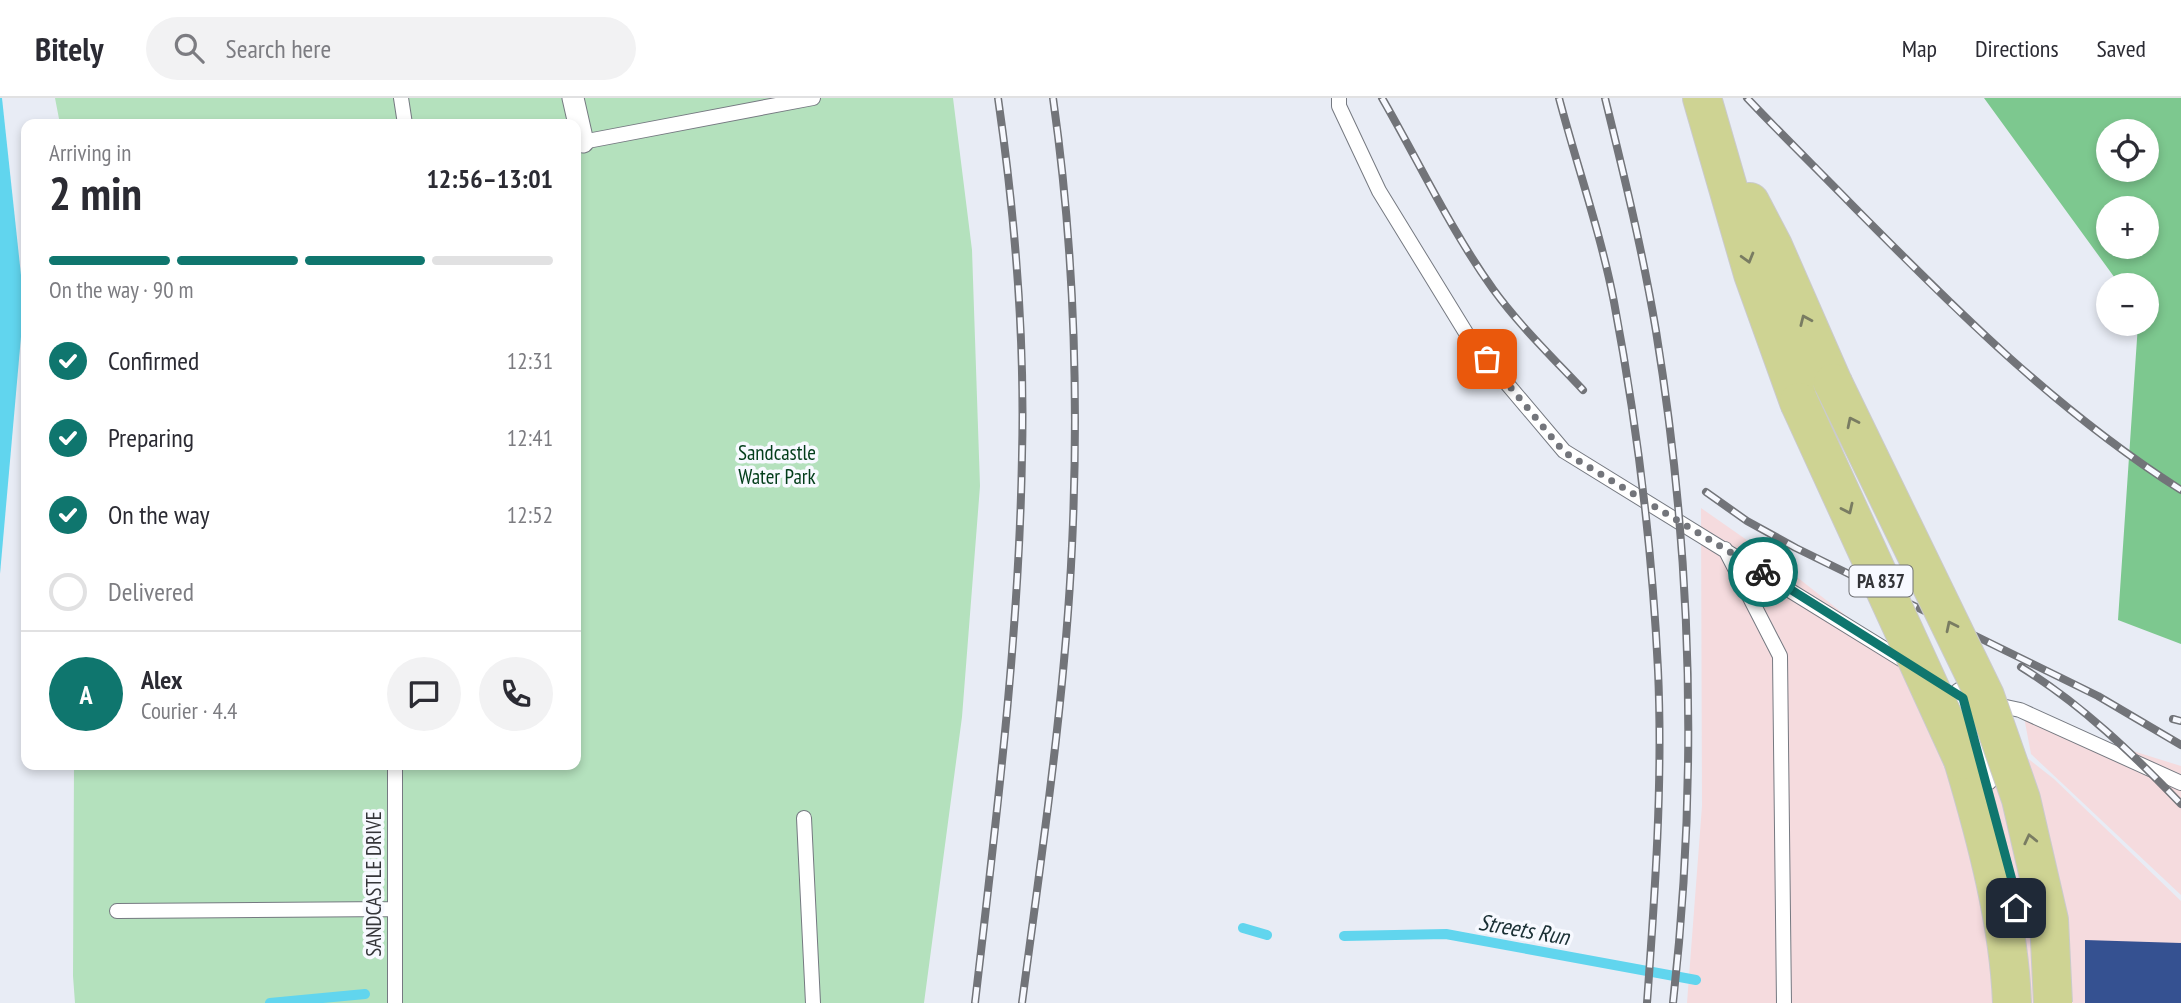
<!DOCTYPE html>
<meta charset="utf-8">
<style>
:root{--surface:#fff;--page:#f2f2f3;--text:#2b2b33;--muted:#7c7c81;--line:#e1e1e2;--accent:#0f766e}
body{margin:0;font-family:"PT Sans Narrow",sans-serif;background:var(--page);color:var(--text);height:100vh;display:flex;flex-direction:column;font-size:26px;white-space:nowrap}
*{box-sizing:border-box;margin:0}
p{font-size:23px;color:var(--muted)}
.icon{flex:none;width:38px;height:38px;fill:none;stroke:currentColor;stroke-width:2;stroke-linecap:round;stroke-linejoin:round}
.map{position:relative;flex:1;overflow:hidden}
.panel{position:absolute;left:21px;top:21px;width:560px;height:651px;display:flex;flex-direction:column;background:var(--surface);border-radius:14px;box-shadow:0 4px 10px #0003}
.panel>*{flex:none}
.fabs{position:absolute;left:2096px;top:21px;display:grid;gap:14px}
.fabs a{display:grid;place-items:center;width:63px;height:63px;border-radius:50%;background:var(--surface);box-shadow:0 4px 10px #0003;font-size:35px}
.pin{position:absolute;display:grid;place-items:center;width:60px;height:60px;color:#fff;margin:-30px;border-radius:14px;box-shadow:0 4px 10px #0006}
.courier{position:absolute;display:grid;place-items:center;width:70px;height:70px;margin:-35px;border:5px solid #0f766e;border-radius:50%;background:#fff;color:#222;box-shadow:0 2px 9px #0007}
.overview em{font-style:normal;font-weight:600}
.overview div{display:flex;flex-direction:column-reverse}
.overview{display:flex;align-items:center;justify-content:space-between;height:119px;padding:0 28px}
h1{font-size:46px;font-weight:600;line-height:52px}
.bar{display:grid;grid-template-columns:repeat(4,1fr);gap:10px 7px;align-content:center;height:84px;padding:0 28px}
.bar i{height:9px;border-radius:5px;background:var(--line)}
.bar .on{background:var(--accent)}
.bar p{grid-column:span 4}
.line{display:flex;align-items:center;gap:18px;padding:0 28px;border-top:2px solid var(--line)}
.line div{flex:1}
.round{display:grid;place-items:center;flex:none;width:74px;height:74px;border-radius:37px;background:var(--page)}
ol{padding:0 28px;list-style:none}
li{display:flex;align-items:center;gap:21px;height:77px}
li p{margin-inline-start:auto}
li .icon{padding:7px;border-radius:50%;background:var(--accent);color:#fff;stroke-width:4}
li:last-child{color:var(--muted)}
li i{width:38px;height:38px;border:4px solid var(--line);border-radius:50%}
header{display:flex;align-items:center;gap:42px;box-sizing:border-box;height:98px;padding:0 35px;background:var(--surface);border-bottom:2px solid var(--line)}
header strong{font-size:33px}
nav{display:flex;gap:38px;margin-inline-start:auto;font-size:24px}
.search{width:490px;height:63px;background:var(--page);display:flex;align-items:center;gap:18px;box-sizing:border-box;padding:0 24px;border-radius:38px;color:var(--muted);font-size:26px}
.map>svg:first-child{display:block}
</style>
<header>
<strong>Bitely</strong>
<div class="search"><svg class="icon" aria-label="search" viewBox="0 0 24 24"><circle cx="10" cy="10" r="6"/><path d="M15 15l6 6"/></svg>Search here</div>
<nav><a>Map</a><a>Directions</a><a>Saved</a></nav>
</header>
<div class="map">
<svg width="2181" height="905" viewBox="0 0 2181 905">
<defs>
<filter id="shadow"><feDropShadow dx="6" dy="6" stdDeviation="0" flood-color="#0004"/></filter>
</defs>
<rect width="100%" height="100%" fill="#e8ecf5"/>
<path fill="#f5dbde" d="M1701,410l73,51 280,220 127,122v102h-494l15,-197z
M2024,619l157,49v129l-150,-141z"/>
<path fill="#b4e1bd" d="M55,0h898l19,152 8,236 -18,231 -38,286h-849l-2,-27 1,-211h502v-641h-516z"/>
<path fill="#7dc88f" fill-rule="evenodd" d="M1984,0h197v546l-63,-24 20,-296h9v-39h-27zM2109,33h38v39h-38zM2109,110h38v39h-38z"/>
<path fill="#61d5ee" d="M0,0h2l22,205 -24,271z"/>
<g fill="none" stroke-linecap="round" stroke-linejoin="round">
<path stroke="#61d5ee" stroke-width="10" d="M1243,830l24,7
M1344,838l102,-2 250,46
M270,905l95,-9"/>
</g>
<path fill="#365191" filter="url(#shadow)" d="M2085,842l96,3v60h-96z"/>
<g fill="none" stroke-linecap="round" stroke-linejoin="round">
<defs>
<path id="service" d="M401,0l4,26
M1339,0v8l40,85 92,150 93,110 345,213
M577,45l236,-45
M1725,451l55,107 4,347
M1992,606l28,6 161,73
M804,720l9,185
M117,813l276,-2
M395,905v-238"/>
<path id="pedestrian" d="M573,0l10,44"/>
<path id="minor" d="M1963,599l21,79"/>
<path id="primary" d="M1702,0l51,176 46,128
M1750,104l23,44 60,137
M1963,662c23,77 46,163 49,243"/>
</defs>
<use href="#service" stroke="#757981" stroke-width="16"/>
<use href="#pedestrian" stroke="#757981" stroke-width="23"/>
<use href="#minor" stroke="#757981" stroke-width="32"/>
<use href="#primary" stroke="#cacacc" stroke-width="40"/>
<use href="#service" stroke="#fff" stroke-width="14"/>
<use href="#pedestrian" stroke="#fff" stroke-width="21"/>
<use href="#minor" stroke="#fff" stroke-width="30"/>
<use href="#primary" stroke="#ced393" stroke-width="38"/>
<defs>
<path id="rail" d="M1382,0c37,64 68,131 111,191 26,36 59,68 90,101
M1559,0c18,68 42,136 55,204 23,122 38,244 44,368 5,111 -3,223 -11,333
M1605,0c19,77 38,155 51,233 36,222 42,448 17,672
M1747,0c35,37 72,73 108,110 103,104 202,203 326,282
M1706,394l41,29 49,27 302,148 83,49
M2021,569c61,38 111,86 160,137
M2173,621l8,2
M975,905c21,-182 44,-364 47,-547 3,-120 -7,-240 -24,-358
M1022,905c20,-152 43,-304 50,-457 7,-150 2,-300 -19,-448"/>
</defs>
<use href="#rail" stroke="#727479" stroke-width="8"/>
<use href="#rail" stroke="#f7f9ff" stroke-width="5" stroke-dasharray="16" stroke-linecap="butt"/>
<defs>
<path id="primary-bridge" d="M1833,285l152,313 36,103 28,121 4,83
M1799,304l164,358"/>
</defs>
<use href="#primary-bridge" stroke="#cacacc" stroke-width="40" stroke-linecap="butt"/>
<use href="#primary-bridge" stroke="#ced393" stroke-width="38"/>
</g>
<defs><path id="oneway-chevron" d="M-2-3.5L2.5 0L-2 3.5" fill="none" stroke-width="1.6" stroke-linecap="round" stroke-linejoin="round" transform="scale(1.75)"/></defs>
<g stroke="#797c62">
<use href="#oneway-chevron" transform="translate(1748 160) rotate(74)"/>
<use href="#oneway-chevron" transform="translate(1805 222) rotate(-114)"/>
<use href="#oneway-chevron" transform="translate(1852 324) rotate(-116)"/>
<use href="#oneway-chevron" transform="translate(1848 411) rotate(65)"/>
<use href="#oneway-chevron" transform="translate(1951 528) rotate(-116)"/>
<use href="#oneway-chevron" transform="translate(2030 741) rotate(-103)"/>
</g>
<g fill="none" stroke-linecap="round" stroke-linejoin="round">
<path stroke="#73757b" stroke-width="7" stroke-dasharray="0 12.6" d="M1487,261l77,93 199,120"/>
<path stroke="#0f766e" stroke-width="9" d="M1763,474l200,126 50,186 3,24"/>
</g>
<g text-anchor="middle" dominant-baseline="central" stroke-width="7" stroke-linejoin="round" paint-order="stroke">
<rect fill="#f7f9ff" stroke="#6e7074" stroke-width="2" x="1849.5" y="467.5" width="63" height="31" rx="5"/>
<g font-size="19" font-weight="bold" fill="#343539">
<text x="1881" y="483">PA 837</text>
</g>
<g font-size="21" fill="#023d1a" stroke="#f7f9ff">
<text x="777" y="354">Sandcastle<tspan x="777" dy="24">Water Park</tspan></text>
</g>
<g font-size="21" fill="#343539" stroke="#f7f9ff">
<text transform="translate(373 786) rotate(-90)">SANDCASTLE DRIVE</text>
</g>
<g font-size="23" font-style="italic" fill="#1a2f34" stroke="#f7f9ff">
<text transform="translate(1524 831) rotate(10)">Streets Run</text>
</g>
</g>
</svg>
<div class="fabs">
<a><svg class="icon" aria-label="locate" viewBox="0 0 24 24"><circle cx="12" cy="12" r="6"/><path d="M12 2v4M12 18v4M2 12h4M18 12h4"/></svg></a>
<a>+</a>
<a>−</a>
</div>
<div class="pin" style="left:1487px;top:261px;background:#ea580c"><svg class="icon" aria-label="bag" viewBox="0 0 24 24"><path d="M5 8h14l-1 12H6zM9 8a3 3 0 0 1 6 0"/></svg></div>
<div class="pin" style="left:2016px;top:810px;background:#1f2937"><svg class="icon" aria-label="home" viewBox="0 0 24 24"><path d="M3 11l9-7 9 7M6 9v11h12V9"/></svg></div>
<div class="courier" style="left:1763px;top:474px"><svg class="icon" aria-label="bike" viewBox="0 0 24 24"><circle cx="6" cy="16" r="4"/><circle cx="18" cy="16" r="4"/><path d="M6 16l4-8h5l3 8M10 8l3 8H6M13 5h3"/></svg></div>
<section class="panel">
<div class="overview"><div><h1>2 min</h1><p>Arriving in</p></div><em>12:56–13:01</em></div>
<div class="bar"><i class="on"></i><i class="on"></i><i class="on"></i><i></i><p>On the way · 90 m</p></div>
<ol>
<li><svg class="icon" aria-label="check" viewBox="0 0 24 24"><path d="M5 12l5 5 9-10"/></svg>Confirmed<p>12:31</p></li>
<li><svg class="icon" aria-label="check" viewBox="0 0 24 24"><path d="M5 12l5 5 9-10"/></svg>Preparing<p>12:41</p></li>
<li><svg class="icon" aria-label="check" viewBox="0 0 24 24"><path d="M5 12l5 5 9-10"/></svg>On the way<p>12:52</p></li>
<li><i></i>Delivered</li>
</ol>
<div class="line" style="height:126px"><b class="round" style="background:var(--accent);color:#fff">A</b><div><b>Alex</b><p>Courier · 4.4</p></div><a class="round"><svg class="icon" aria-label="chat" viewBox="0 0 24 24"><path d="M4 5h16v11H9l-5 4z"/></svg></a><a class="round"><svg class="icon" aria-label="phone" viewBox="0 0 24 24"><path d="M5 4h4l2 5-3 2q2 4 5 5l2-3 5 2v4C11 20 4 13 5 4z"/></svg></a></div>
</section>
</div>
